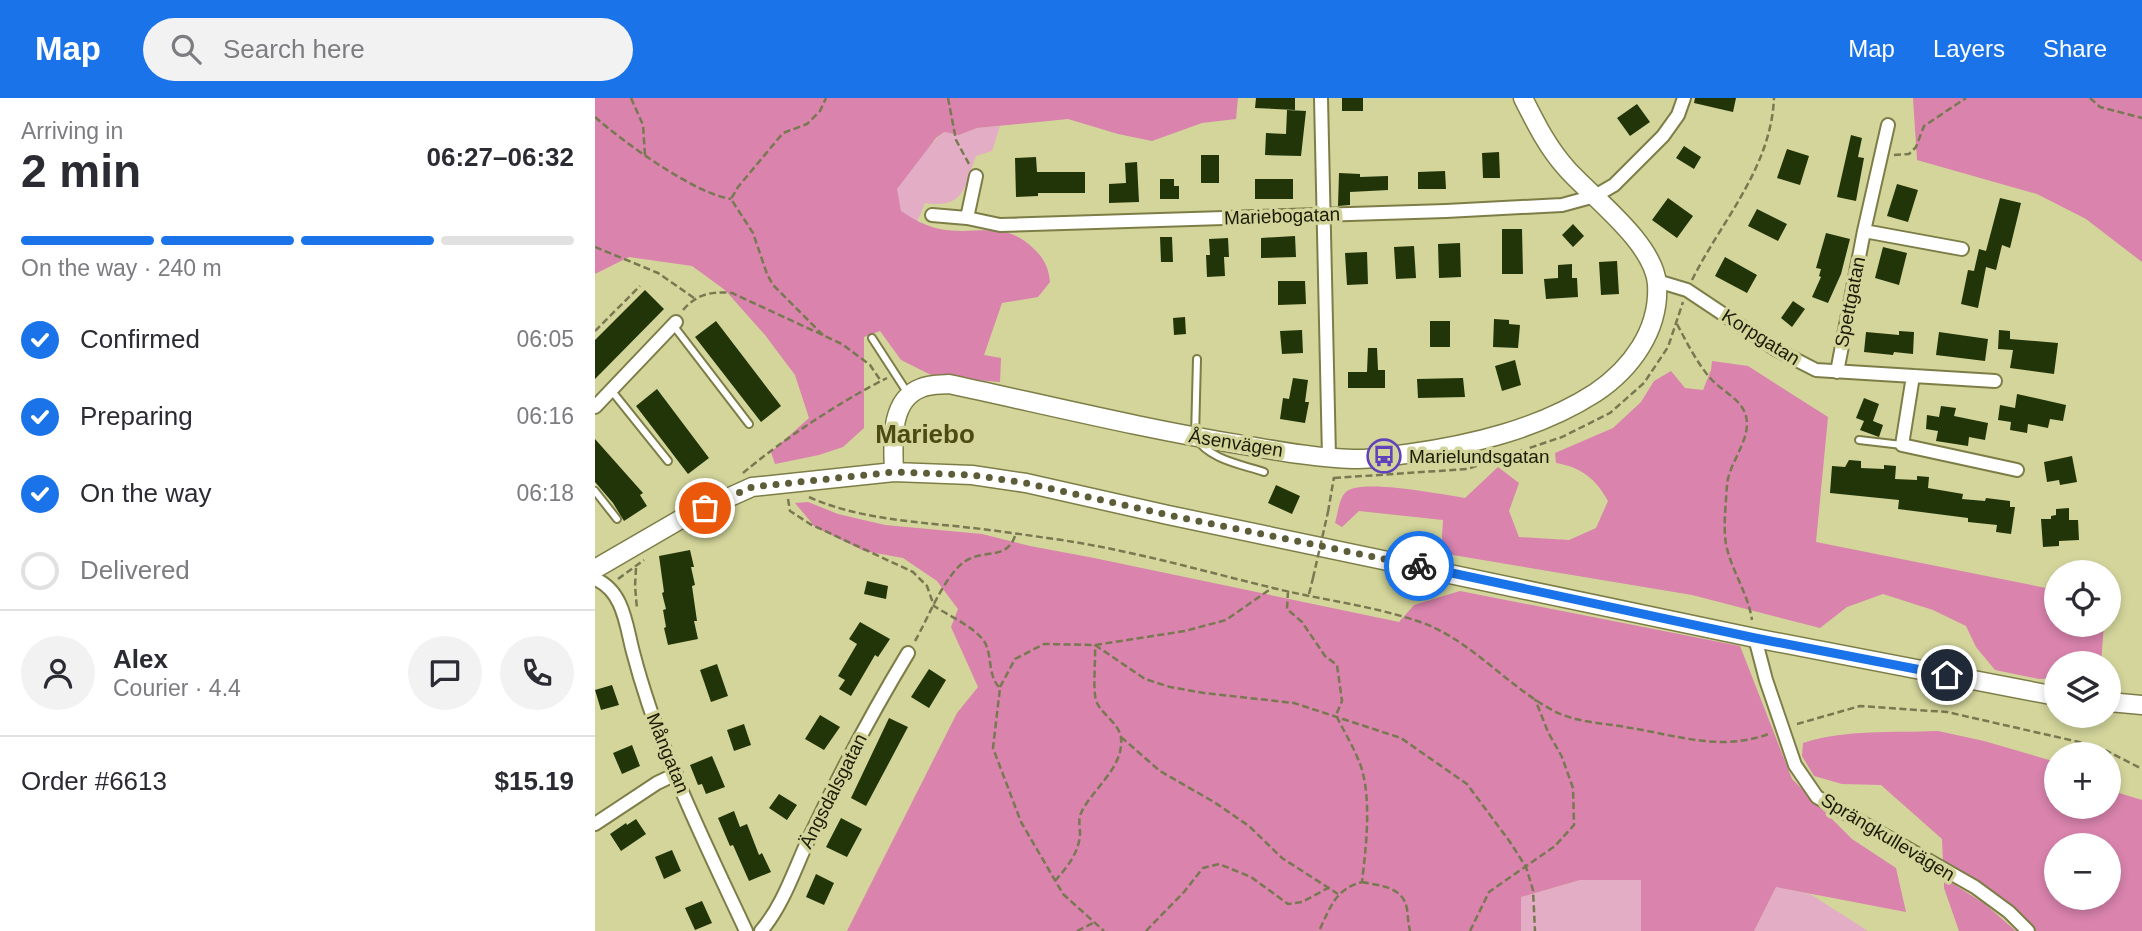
<!DOCTYPE html>
<meta charset="utf-8">
<style>
:root{--surface:#fff;--page:#f2f2f3;--text:#2b2b33;--muted:#7c7c81;--line:#e1e1e2;--accent:#1a73e8}
body{margin:0;font-family:Helvetica,sans-serif;background:var(--page);color:var(--text);height:100vh;display:flex;flex-direction:column;font-size:26px;white-space:nowrap}
*{box-sizing:border-box;margin:0}
p{font-size:23px;color:var(--muted)}
.icon{flex:none;width:38px;height:38px;fill:none;stroke:currentColor;stroke-width:2;stroke-linecap:round;stroke-linejoin:round}
.map{position:relative;flex:1;overflow:hidden}
.details{display:flex;flex-direction:column;background:var(--surface);width:595px}
.details>*{flex:none}
.tools{position:absolute;left:1449px;top:462px;display:grid;gap:14px}
.tools a{display:grid;place-items:center;width:77px;height:77px;border-radius:50%;background:var(--surface);box-shadow:0 4px 10px #0003;font-size:35px}
.pin{position:absolute;display:grid;place-items:center;width:60px;height:60px;color:#fff;margin:-30px;border:4px solid #fff;border-radius:50%;box-shadow:0 2px 7px #0007}
.courier{position:absolute;display:grid;place-items:center;width:70px;height:70px;margin:-35px;border:5px solid #1a73e8;border-radius:50%;background:#fff;color:#222;box-shadow:0 2px 9px #0007}
.head em{font-style:normal;font-weight:600}
.head div{display:flex;flex-direction:column-reverse}
.head{display:flex;align-items:center;justify-content:space-between;height:119px;padding:0 21px}
h1{font-size:46px;font-weight:600;line-height:52px}
.bar{display:grid;grid-template-columns:repeat(4,1fr);gap:10px 7px;align-content:center;height:84px;padding:0 21px}
.bar i{height:9px;border-radius:5px;background:var(--line)}
.bar .current{background:var(--accent)}
.bar p{grid-column:span 4}
.line{display:flex;align-items:center;gap:18px;padding:0 21px;border-top:2px solid var(--line)}
.line div{flex:1}
.round{display:grid;place-items:center;flex:none;width:74px;height:74px;border-radius:37px;background:var(--page)}
ol{padding:0 21px;list-style:none}
li{display:flex;align-items:center;gap:21px;height:77px}
li p{margin-inline-start:auto}
li .icon{padding:7px;border-radius:50%;background:var(--accent);color:#fff;stroke-width:4}
li:last-child{color:var(--muted)}
li i{width:38px;height:38px;border:4px solid var(--line);border-radius:50%}
header{display:flex;align-items:center;gap:42px;box-sizing:border-box;height:98px;padding:0 35px;background:var(--accent);color:#fff}
header strong{font-size:33px}
nav{display:flex;gap:38px;margin-inline-start:auto;font-size:24px}
.search{width:490px;height:63px;background:var(--page);display:flex;align-items:center;gap:18px;box-sizing:border-box;padding:0 24px;border-radius:38px;color:var(--muted);font-size:26px}
main{display:flex;flex:1;min-height:0}
.map>svg:first-child{display:block}
</style>
<header>
<strong>Map</strong>
<div class="search"><svg class="icon" aria-label="search" viewBox="0 0 24 24"><circle cx="10" cy="10" r="6"/><path d="M15 15l6 6"/></svg>Search here</div>
<nav><a>Map</a><a>Layers</a><a>Share</a></nav>
</header>
<main>
<section class="details">
<div class="head"><div><h1>2 min</h1><p>Arriving in</p></div><em>06:27–06:32</em></div>
<div class="bar"><i class="current"></i><i class="current"></i><i class="current"></i><i></i><p>On the way · 240 m</p></div>
<ol>
<li><svg class="icon" aria-label="check" viewBox="0 0 24 24"><path d="M5 12l5 5 9-10"/></svg>Confirmed<p>06:05</p></li>
<li><svg class="icon" aria-label="check" viewBox="0 0 24 24"><path d="M5 12l5 5 9-10"/></svg>Preparing<p>06:16</p></li>
<li><svg class="icon" aria-label="check" viewBox="0 0 24 24"><path d="M5 12l5 5 9-10"/></svg>On the way<p>06:18</p></li>
<li><i></i>Delivered</li>
</ol>
<div class="line" style="height:126px"><a class="round"><svg class="icon" aria-label="person" viewBox="0 0 24 24"><circle cx="12" cy="8" r="4"/><path d="M4 21q1-7 8-7t8 7"/></svg></a><div><b>Alex</b><p>Courier · 4.4</p></div><a class="round"><svg class="icon" aria-label="chat" viewBox="0 0 24 24"><path d="M4 5h16v11H9l-5 4z"/></svg></a><a class="round"><svg class="icon" aria-label="phone" viewBox="0 0 24 24"><path d="M5 4h4l2 5-3 2q2 4 5 5l2-3 5 2v4C11 20 4 13 5 4z"/></svg></a></div>
<div class="line" style="height:91px"><div>Order #6613</div><b>$15.19</b></div>
</section>
<div class="map">
<svg width="1547" height="833" viewBox="0 0 1547 833">
<rect width="100%" height="100%" fill="#d3d59b"/>
<path fill="#e3adc5" d="M405,28l-8,25 -16,5c-12,30 -10,53 -51,47l-8,19 -17,-11c-1,-6 -4,-16 -3,-22 2,-11 38,-50 47,-57l15,3 18,-7z
M985,782h61v51h-120v-34z
M1181,789l34,7 58,37h-114z"/>
<path fill="#d983ad" fill-rule="evenodd" d="M0,0h643l-2,21 -34,4 -50,18 -34,-7 -50,-15 -91,9 -18,7 -15,-3 -8,6 -39,51 4,22c12,8 24,15 39,18 36,7 64,-10 94,20 10,9 15,20 16,33l-12,15 -36,6 -18,52 17,3 -1,24 -65,-5 -34,-17 -21,-29 -16,6v91l-21,19 -24,8 -44,9 -4,-12 38,-34 -14,-43 -30,-40 -40,-45 -33,-24 -63,-9 -34,17z
M1318,0h229v164l-56,-43 -49,-25 -120,-34z
M1117,263l36,5 80,51 -12,125 240,48v35h48l-3,38h-45v15l-17,1 -44,-9 -19,-23 -10,-21 -33,-16 -50,-16 -36,13 -27,21 -128,-33 -251,-42 2,-33 -84,-9 -17,16 -7,-4c3,-10 4,-25 11,-31 14,-14 99,3 119,6l33,-31 21,16 -10,28 10,26 50,3 27,-12 12,-27c-12,-22 -27,-34 -52,-38l-1,-10 58,-25 28,-26 13,-21 17,-10 14,17 18,2 8,-20z
M213,404l30,12 47,11 97,9 48,12 64,12 305,64 15,-17 46,-14 280,55 52,133 60,60 44,29 10,44 -130,-25 -22,44h-113v-51h-61l-59,17v34h-674l110,-218 21,-26 -27,-60 7,-18 -21,-28 -34,-23 -39,-7 -49,-24 -20,-24z
M1343,633l46,10 72,21v45h53v-17l33,10v131h-106l-12,-15 -81,-55 -1,-22 -61,-54 -39,-1 -28,-8 -12,-20 1,-13c43,-14 90,-10 135,-12zM1461,747h53v53h-53z
M1349,780l41,26 31,27h-57l-15,-43z"/>
<path fill="#223509" d="M661,0h39v12l-40,-2z
M747,0h21v13h-21z
M1100,0h41l-3,14 -39,-9z
M1042,6l13,18 -20,14 -13,-18z
M692,12l19,1 -5,45 -36,-1 1,-22 20,1z
M1256,37l11,3 -4,19 6,1 -8,43 -19,-4z
M1089,48l17,11 -7,12 -18,-11z
M1192,51l22,7 -9,29 -23,-7z
M904,54l1,26h-17l-1,-25z
M606,57h18v28h-18z
M441,59l1,15h48v21h-47v3l-22,1 -1,-39z
M542,64l2,40 -30,1v-19l17,-1 -1,-20z
M850,73l1,18h-28v-17z
M744,75l21,1v3l28,-1v14l-38,2v13l-12,1z
M565,81h14v7h5v13h-19z
M660,81h38v20h-38z
M1302,86l21,6 -10,32 -21,-6z
M1073,100l25,18 -16,22 -25,-18z
M1405,100l21,5 -11,45 -8,-3 -6,25 -10,-3 -8,41 -17,-4 7,-34 6,1 5,-22 7,2z
M1162,111l30,15 -9,17 -30,-15z
M978,126l11,12 -11,11 -11,-12z
M907,131h20l1,45h-21z
M1231,135l24,6 -9,35 -13,29 -16,-6 9,-20 -2,-1 2,-7 -5,-1z
M700,138l1,21 -35,1v-20z
M565,139h12l1,25h-12z
M633,140l1,19h-5l1,19 -18,1 -1,-22h4l-1,-16z
M865,145l1,34 -22,1 -1,-34z
M819,148l2,32 -20,1 -2,-32z
M1288,149l24,6 -8,32 -24,-7z
M772,154l1,32 -21,1 -2,-32z
M1130,159l32,18 -10,18 -32,-17z
M1022,163l2,33 -18,1 -2,-33z
M977,166v14h5l1,19 -32,2 -2,-20 14,-1v-13z
M683,183h27l1,23 -28,1z
M50,192l19,19 -69,70v-39z
M1198,203l12,8 -13,18 -11,-9z
M590,219l1,17 -12,1 -1,-17z
M899,221l15,1v4l11,1 -2,23 -25,-1z
M121,223l65,85 -20,16 -66,-85z
M835,223h20v26h-20z
M707,232l1,23 -21,1 -2,-23z
M1404,232l11,1v8l48,4 -4,31 -44,-6 3,-18 -15,-1z
M1304,233l15,1 -1,22 -19,-2 -1,3 -29,-3 2,-20 33,3z
M1344,234l49,7 -3,22 -49,-6z
M773,250h9l1,22h7v18h-37v-16h19z
M920,262l6,25 -19,6 -7,-25z
M698,280l15,2 -3,22h4l-4,21 -25,-4 3,-21 6,1z
M868,280l2,19 -47,1 -1,-19z
M62,291l52,69 -21,16 -52,-68z
M1422,296l49,11 -3,16 -13,-2 -2,9 -20,-4 -1,9 -17,-3 1,-8 -13,-2 2,-15 15,3z
M1269,300l15,6 -6,17 10,4 -4,12 -19,-7 4,-9 -8,-3z
M1346,308l15,2 -2,8 34,7 -3,17 -16,-3 -1,9 -32,-5 2,-10 -12,-2 1,-14 12,2z
M0,341l48,54 -3,2 7,11 -23,15 -11,-18 -18,-21z
M1477,358l5,26 -17,3 -1,-5 -12,2 -3,-20z
M1254,362l12,1v7l23,1v-4l12,1 -1,13 22,1v-4l12,1 -1,11 35,6 -1,5 23,2 1,-3 24,3v6h5l-4,27 -15,-2 1,-7 -29,-3v-4l-70,-9 1,-9 -69,-7 2,-27 13,1z
M681,387l24,11 -8,18 -24,-11z
M1474,410v12h9l1,20 -20,1v5l-16,1 -2,-28h10v-3l5,-1v-6z
M95,452l4,17h-3l4,18 -3,1 5,35h-3l4,18 -30,6 -4,-17 2,-1 -3,-17 3,-1 -4,-16 2,-1 -5,-36z
M272,483l21,5 -2,13 -22,-5z
M265,524l30,17 -12,18 -3,-2 -24,41 -12,-7 6,-9 -7,-4 19,-32 -8,-5z
M122,566l11,32 -17,6 -11,-32z
M334,571l17,11 -17,28 -18,-11z
M17,587l7,20 -18,5 -6,-20z
M225,617l20,12 -16,23 -19,-11z
M294,620l19,9 -42,79 -15,-8z
M149,626l7,21 -17,6 -7,-21z
M37,647l8,21 -18,8 -9,-21z
M117,658l13,31 -19,7 -4,-10 -4,1 -8,-20z
M184,696l18,11 -10,15 -18,-12z
M139,713l6,16 7,-3 12,31 3,-2 9,19 -22,9 -16,-36 -3,1 -12,-28z
M246,720l21,11 -15,28 -21,-10z
M41,721l10,15 -25,17 -11,-17 16,-11 1,2z
M77,752l9,21 -17,8 -9,-22z
M221,776l18,9 -10,22 -18,-8z
M107,803l10,22 -17,7 -10,-22z"/>
<g fill="none" stroke-linecap="round" stroke-linejoin="round">
<defs>
<path id="lane" d="M78,227l76,99
M277,240l35,54
M602,261l-2,78c15,23 45,27 69,35
M16,292l57,71
M1264,342l43,5
M0,393l22,28"/>
<path id="street" d="M726,0l8,359
M337,117l35,3 33,7 446,-14 116,-6 33,-9 19,-11 49,-49 15,-21 6,-17
M372,120l9,-42
M1269,133l98,18
M1062,183l30,9 90,60 39,20 179,11
M1242,274l27,-141 24,-106
M1318,278l-11,69 115,25
M0,309l81,-85
M0,481c29,12 31,47 38,73 25,97 71,189 113,279
M1160,540l11,42 29,85 22,32 158,90 34,25 19,19
M0,726l62,-41 19,-9
M166,833c24,-28 35,-67 51,-99 29,-61 61,-121 96,-179"/>
<path id="secondary" d="M299,374c-1,-28 -5,-72 27,-84 9,-4 19,-3 28,-4 98,21 195,45 294,61 36,6 74,13 110,14 17,1 36,-3 53,-5 65,-9 133,-25 189,-61 36,-24 65,-63 62,-109 -3,-41 -64,-86 -90,-115 -19,-21 -31,-45 -44,-71
M0,471l86,-50 71,-32 142,-15 78,3 54,8 142,32 587,123 301,58
M1514,604l33,3"/>
</defs>
<use href="#lane" stroke="#7d7e47" stroke-width="10"/>
<use href="#street" stroke="#7d7e47" stroke-width="16"/>
<use href="#secondary" stroke="#7d7e47" stroke-width="21"/>
<path stroke="#787951" stroke-width="2.5" stroke-dasharray="7 3.5" stroke-linecap="butt" d="M36,0l12,27 2,30
M353,0l8,42 13,24
M1495,0l10,9 42,11
M0,19c28,25 100,77 136,82
M1299,57l15,-1 7,-7 8,-21 42,-28
M0,149l63,26 36,25
M1097,182c30,-60 79,-112 82,-182
M88,212c14,-16 28,-19 49,-17l110,51 28,21 11,16
M1082,226c10,19 20,39 34,55 10,11 29,20 34,34 9,24 -16,48 -18,72 -1,18 -4,41 -1,59 5,26 22,49 26,76
M0,233l45,-45
M228,237l-50,-50 -6,-11 -14,-41 -22,-34 7,-12 45,-54 24,-9 13,-13 6,-13
M148,375c39,-33 98,-72 144,-95
M739,380l133,-9 95,-32 48,-24 34,-30 24,-36 15,-45
M214,399c42,19 88,23 134,28 35,3 70,8 104,13 76,10 148,31 222,49 51,13 103,18 154,36 50,19 84,63 131,88 23,12 52,12 77,17 48,8 92,24 140,5
M193,401l2,12 20,13 103,48 14,14 7,20c15,10 39,20 50,35 9,14 3,35 16,47l-7,60 28,74 42,72 41,37
M733,414l6,-35
M41,470l-1,18 2,23
M23,481l26,-19
M693,493l-1,18 15,13 23,34 12,9 5,36 -6,14c7,15 16,29 22,44 15,33 8,88 4,123 -27,7 -32,26 -43,49
M714,496l4,-16
M320,543c13,-22 31,-71 54,-82 18,-9 38,0 46,-23
M500,547l50,34 25,8 34,6 90,10 107,35 66,46 43,58 16,25 7,23 2,41
M405,589l15,-28 29,-15 51,1 90,-14 41,-11 46,-32
M1202,626l63,-18 87,6 132,30 28,9 35,18
M526,639l39,34 54,31 35,24 33,32 56,36
M460,783c12,-14 24,-28 25,-47 0,-7 -2,-14 1,-21 11,-24 43,-45 40,-75 -1,-13 -18,-23 -24,-35 -5,-9 -1,-45 -2,-58
M767,784c18,4 41,4 45,27 1,7 1,14 3,22
M482,833l16,-8
M551,833l38,-39 19,-24 16,-4 32,13 37,27 14,-2 28,-15
M875,833l19,-39 66,-46 19,-21 -1,-37 -11,-31 -14,-25 -13,-33"/>
<use href="#lane" stroke="#fff" stroke-width="6"/>
<use href="#street" stroke="#fff" stroke-width="12"/>
<use href="#secondary" stroke="#fff" stroke-width="18"/>
<path stroke="#787951" stroke-width="2.5" stroke-dasharray="7 3.5" stroke-linecap="butt" d="M718,480l15,-66"/>
</g>
<g fill="none" stroke-linecap="round" stroke-linejoin="round">
<path stroke="#5d5d3a" stroke-width="7" stroke-dasharray="0 12.6" d="M110,410l47,-21 142,-15 78,3 54,8 142,32 251,51"/>
<path stroke="#1a73e8" stroke-width="9" d="M824,468l336,72 192,37"/>
</g>
<defs>
<symbol id="bus-ring" viewBox="-11 -11 22 22"><circle r="9.5" fill="#d3d59b" stroke="#6142ba" stroke-width="1.5"/><path d="M-5-6H5V4H4V6H2V4H-2V6H-4V4H-5ZM-3.5-4V0h7V-4ZM-3.5 1.2v1.5H-2V1.2ZM2 1.2v1.5H3.5V1.2Z" fill="#6142ba"/></symbol>
</defs>
<g fill-rule="evenodd">
<use href="#bus-ring" x="770" y="339" width="38" height="38"/>
</g>
<g text-anchor="middle" dominant-baseline="central" stroke-width="7" stroke-linejoin="round" paint-order="stroke">
<g font-size="19" fill="#1d1d06" stroke="#d3d59b">
<text transform="translate(687 118) rotate(-2)">Mariebogatan</text>
<text transform="translate(1255 204) rotate(-79)">Spettgatan</text>
<text transform="translate(1166 239) rotate(32)">Korpgatan</text>
<text transform="translate(641 345) rotate(9)">Åsenvägen</text>
<text transform="translate(73 655) rotate(68)">Mångatan</text>
<text transform="translate(238 693) rotate(-63)">Ängsdalsgatan</text>
<text transform="translate(1293 739) rotate(31)">Sprängkullevägen</text>
</g>
<g font-size="19" fill="#1d1d06" stroke="#d3d59b" text-anchor="start">
<text x="814" y="358">Marielundsgatan</text>
</g>
<g font-size="26" font-weight="bold" fill="#4b4b12" stroke="#d3d59b">
<text x="330" y="336">Mariebo</text>
</g>
</g>
</svg>
<div class="tools">
<a><svg class="icon" aria-label="locate" viewBox="0 0 24 24"><circle cx="12" cy="12" r="6"/><path d="M12 2v4M12 18v4M2 12h4M18 12h4"/></svg></a>
<a><svg class="icon" aria-label="layers" viewBox="0 0 24 24"><path d="M12 4l9 5-9 5-9-5zM3 14l9 5 9-5"/></svg></a>
<a>+</a>
<a>−</a>
</div>
<div class="pin" style="left:110px;top:410px;background:#ea580c"><svg class="icon" aria-label="bag" viewBox="0 0 24 24"><path d="M5 8h14l-1 12H6zM9 8a3 3 0 0 1 6 0"/></svg></div>
<div class="pin" style="left:1352px;top:577px;background:#1f2937"><svg class="icon" aria-label="home" viewBox="0 0 24 24"><path d="M3 11l9-7 9 7M6 9v11h12V9"/></svg></div>
<div class="courier" style="left:824px;top:468px"><svg class="icon" aria-label="bike" viewBox="0 0 24 24"><circle cx="6" cy="16" r="4"/><circle cx="18" cy="16" r="4"/><path d="M6 16l4-8h5l3 8M10 8l3 8H6M13 5h3"/></svg></div>
</div>
</main>
